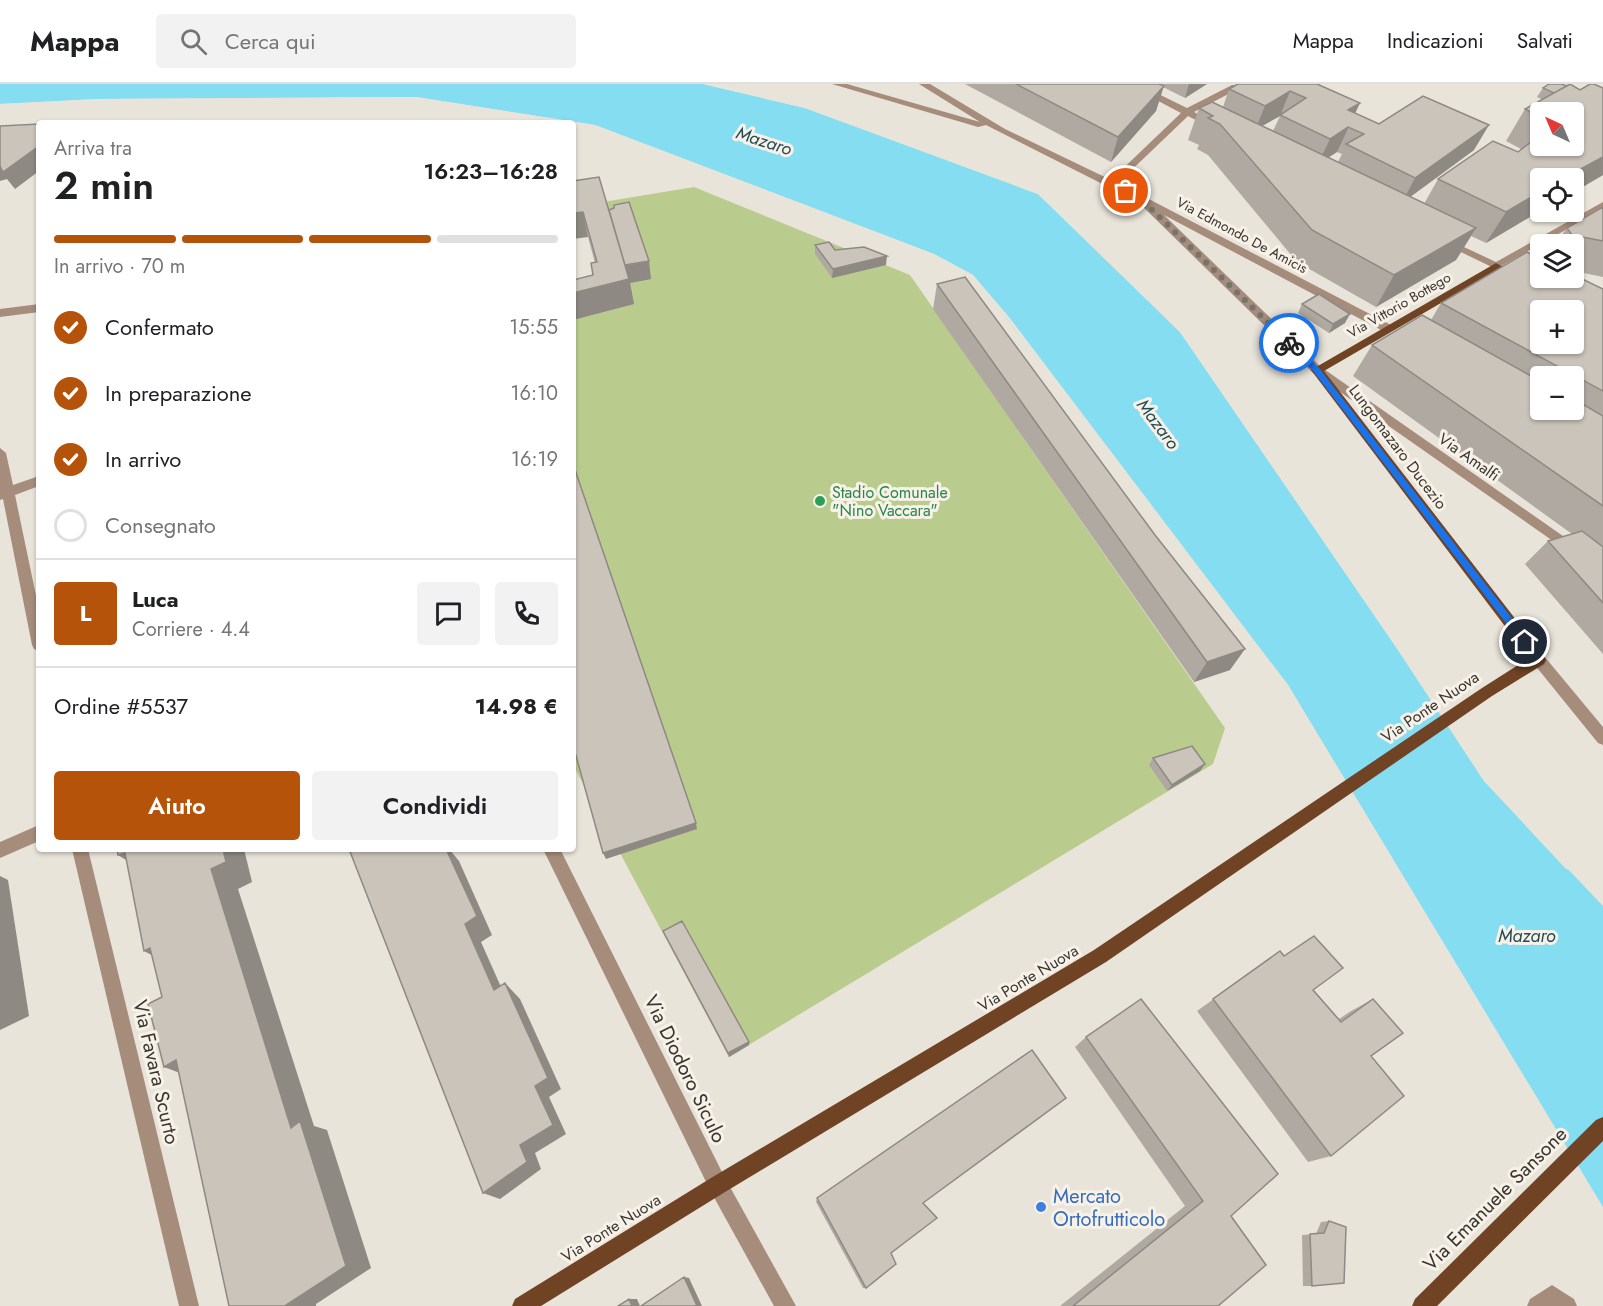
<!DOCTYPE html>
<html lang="it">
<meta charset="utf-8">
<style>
:root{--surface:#fff;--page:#f2f2f2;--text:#202124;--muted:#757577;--line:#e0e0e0;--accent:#b45309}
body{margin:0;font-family:Jost,sans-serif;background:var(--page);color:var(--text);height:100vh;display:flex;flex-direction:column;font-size:22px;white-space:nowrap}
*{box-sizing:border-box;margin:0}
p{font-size:20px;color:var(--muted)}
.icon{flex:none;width:33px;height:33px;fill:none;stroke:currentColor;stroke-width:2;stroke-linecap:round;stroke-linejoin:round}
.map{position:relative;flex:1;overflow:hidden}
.panel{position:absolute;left:36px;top:36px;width:540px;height:732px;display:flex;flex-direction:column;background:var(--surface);border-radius:6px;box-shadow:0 2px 4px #0004}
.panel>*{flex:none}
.needle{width:39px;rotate:316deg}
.buttons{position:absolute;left:1530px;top:18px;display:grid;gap:12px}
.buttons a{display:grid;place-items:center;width:54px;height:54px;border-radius:6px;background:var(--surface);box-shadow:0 2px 4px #0004;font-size:30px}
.pin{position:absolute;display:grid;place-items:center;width:51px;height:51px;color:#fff;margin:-26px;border:3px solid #fff;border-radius:50%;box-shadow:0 2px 6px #0007}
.courier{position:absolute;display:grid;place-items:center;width:60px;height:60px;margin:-30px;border:4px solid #1a73e8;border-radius:50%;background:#fff;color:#222;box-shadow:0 2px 8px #0007}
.headline em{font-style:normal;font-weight:600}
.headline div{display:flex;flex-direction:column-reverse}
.headline{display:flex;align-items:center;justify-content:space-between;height:102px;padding:0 18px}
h1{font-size:39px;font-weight:600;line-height:45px}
.bar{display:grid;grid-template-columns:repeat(4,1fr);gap:9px 6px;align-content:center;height:72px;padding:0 18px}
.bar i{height:8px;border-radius:4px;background:var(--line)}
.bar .active{background:var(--accent)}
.bar p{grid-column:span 4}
.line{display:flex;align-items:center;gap:15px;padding:0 18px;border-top:2px solid var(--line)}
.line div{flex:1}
.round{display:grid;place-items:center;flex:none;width:63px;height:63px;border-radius:6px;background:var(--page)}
ol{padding:0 18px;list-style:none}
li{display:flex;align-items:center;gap:18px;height:66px}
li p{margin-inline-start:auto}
li .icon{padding:6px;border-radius:50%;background:var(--accent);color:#fff;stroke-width:4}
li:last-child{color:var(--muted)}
li i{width:33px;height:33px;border:3px solid var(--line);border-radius:50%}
.action{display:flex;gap:12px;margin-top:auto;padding:12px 18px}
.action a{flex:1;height:69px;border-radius:6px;background:var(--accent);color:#fff;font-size:24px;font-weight:600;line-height:69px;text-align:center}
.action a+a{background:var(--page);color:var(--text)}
header{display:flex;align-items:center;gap:36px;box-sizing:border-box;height:84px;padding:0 30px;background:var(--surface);border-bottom:2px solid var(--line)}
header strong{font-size:28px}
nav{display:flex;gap:33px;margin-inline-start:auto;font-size:21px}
.search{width:420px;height:54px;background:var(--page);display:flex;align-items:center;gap:15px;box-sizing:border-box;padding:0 21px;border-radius:6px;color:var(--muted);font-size:22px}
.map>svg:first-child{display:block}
</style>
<header>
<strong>Mappa</strong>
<div class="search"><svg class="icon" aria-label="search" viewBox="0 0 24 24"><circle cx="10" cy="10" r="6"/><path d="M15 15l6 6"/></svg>Cerca qui</div>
<nav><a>Mappa</a><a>Indicazioni</a><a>Salvati</a></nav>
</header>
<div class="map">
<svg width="1603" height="1222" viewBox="0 0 1603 1222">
<rect width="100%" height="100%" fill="#e9e4da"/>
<path fill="#b9cc8e" d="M694,103l216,88 315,453 -12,36 -484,293 -156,-292v-445l60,-16 -30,-102z"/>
<path fill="#85ddf2" d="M0,0h703l102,24 233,86 142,138 218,318 86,131 119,125v301l-315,-522 -315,-410 -39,-21 -339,-129 -179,-28 -318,2 -98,5z"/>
<path fill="#e9e4da" d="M703,0h14l89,21 234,87 143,139 217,317 87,131 84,91 -5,-1 -82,-88 -86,-131 -218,-318 -142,-138 -233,-86z
M416,13l179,28 339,129 39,21 36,42 279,368 315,525 -318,-523 -278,-368 -36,-42 -38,-20 -339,-129 -21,-5 -157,-23 -318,2 -98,5v-3l98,-5z"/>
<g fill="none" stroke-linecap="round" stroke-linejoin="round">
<path fill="#a68c7b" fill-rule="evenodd" d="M832,0h15l133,38 -61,-38h11l75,45 106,51 70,-67 -55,-29h12l49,24 45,-23h6v4l-44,23 23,12v4h-6l-23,-12 -70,67 273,142v6h-8l-219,-116 157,152 282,197v12l-290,-203 -175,-171 -152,-77 -8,2z
M1603,118v7l-107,60 -56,-27 9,-2 47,22z
M39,220v8l-39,5v-8z
M0,364l6,5 7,32 26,-9v10l-24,9 24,115v41l-5,-2 -2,-4 -29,-146 -3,1z
M1539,570l5,2 59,71v18l-5,-2 -64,-79 -2,-4 2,-4z
M39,741v16l-39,17v-16z
M72,765h16l111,457h-20z
M543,765h17l165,329 71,128h-22l-63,-114z
M1552,1201l22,14 3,7h-50l3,-7z"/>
<path fill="#6f4324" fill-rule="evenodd" d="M1496,179l25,14 -5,3 -20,-9 -172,100 220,285 2,4 -2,4 -52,32 -386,266 -381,230 -184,114h-29l3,-7 196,-121 383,-228 388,-262 47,-30 -218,-288z
M1603,1033v24l-166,165h-25l3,-7 181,-179z"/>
</g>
<path fill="#afa9a1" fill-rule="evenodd" d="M965,0h242l-22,14 -22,-11 -7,24 -45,51z
M1302,0l53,29 24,11 95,26 -64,47 14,7 14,-25 80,-27 3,-3 -15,-8 19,-32 18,-9 -6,-3 6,-9 37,2 23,-2v87l-29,17 -34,-14v33l-54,32 -15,-7 -15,24 -80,47 -79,-45 -89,-107 -11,-6 2,-4 -11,-5 11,-32 24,-1 6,-18zM1540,28h34l-34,34zM1280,32l-7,15 -11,-5zM1337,68l5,2 -4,8 -10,-4z
M573,97l36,29 42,69 -21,4 4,21 -61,16v-27l20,-18 2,-12z
M1603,123v70l-29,-6v-27h-19l12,-16z
M815,161l20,5 51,15 -54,13 -17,-24z
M937,200l293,386 -36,12 -261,-373z
M1603,205v365l-78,-90 23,-23 24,-7 -219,-158 19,-31 59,-25 10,-17zM1540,292h34v34h-34z
M1302,220l43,19 -16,10 -31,-20z
M1153,674l52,6 -5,7 -33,20 -18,-26z
M663,847l86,111v3l-20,12z
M1280,867l59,68 12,-8 22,-12 -2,57 -40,100 -23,6 -111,-151z
M1086,953l145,179 -13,90h-158l125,-100 -110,-159z
M817,1114l106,5 -32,50 -25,35h-3l-47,-86z
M1329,1137l-17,65h-9l-1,-51 14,-1 5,-12z"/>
<path fill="#8e8983" d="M1189,0h18l-22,14z
M1164,2l-8,25 -45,51 7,-25z
M1290,7l-10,25 -25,14 10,-24z
M1360,19l-23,49 -19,12 12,-25 18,-29z
M1489,41l-15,25 -72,53 13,-25z
M39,62v25l-24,18 -8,-10 -7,2v-16z
M1603,73v18l-29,17v-14h-10z
M1540,108v19l-54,32 20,-31z
M583,128l5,25 -15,2v-26z
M1476,144l-20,32 -80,47 18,-32z
M887,172l-1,9 -54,13 1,-9z
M649,177l2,18 -21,4 4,21 -61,16v-27l51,-27z
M1350,230l-5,9 -16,10 4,-9z
M1245,565l-15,21 -36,12 13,-20z
M1205,680l-5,7 -33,20 5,-6z
M696,739l1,6 -91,30 -3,-6z
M223,765h21l8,33 -14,7 76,237 13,4 44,138 -55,36v2h-29l4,-178 -80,-259z
M446,765h3l10,12 33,74 -11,7 28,63 -15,-15 -29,-66z
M125,769l25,22 -32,-20z
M0,792l8,4 21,136 -29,14z
M150,864l26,20 -32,-17z
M505,899l15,16 41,90 -12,8 17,37 -31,19 6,16 -41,30 -17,-6 37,-48 15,-59z
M749,958v3l-20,12 -1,-4z
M176,976l20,19 -32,-12z
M684,1193l5,1 13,28h-5z
M629,1215h8l3,7h-8z"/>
<path fill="#cbc4bb" stroke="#8e8983" stroke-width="1.5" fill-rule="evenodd" d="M1016,0h143l5,2 -46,51z
M1238,0h79l43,19 -12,7 31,14 44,-28 66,29 -74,53 -69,-34 18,-10 -16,-7 -18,12 -50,-24 26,-17 -16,-7 -25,15 -36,-17z
M1549,0h12l6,2 -13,7 -11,-5z
M1570,0l10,6 10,-6h4l9,4v69l-39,21h-24v14l-34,20 -68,-33 55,-38 25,11 22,-17v11h34v-34h-34v6l-15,-9z
M1212,18l264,126 -82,47 -82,-45 -92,-106 -12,-6 5,-2 -14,-8z
M39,40v22l-36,26 -3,-6v-40z
M599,93l30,102 -56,14v-13l20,-5 -2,-12 6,-1 -14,-50 -10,1v-32z
M629,118l20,59 -24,4 -16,-55 5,-2v-3z
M1603,123v34l-31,-6 -5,-7z
M829,158l6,8 29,-3 23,9 -54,13 -18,-24z
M1527,168l13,7v19h34v-3l29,14v102l-162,-88zM1540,226h34v34h-34z
M965,193l190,258 90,114 -38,13 -270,-378z
M1319,210l31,20 -17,10 -31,-20z
M1422,231l118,66v29h34v-11l29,17v90l-231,-161z
M573,380l123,359 -93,30 -30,-108z
M1582,447l21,16v56l-55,-62z
M1192,662l13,18 -33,21 -19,-27z
M117,765h106l3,13 -15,7 80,259 9,-7 46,145 -60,39 1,1h-58l-53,-246 -12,7 -16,-63 14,-7 -12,-49 -6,3 -19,-98 -7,2z
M349,765h97l31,67 -12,8 29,66 11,-7 43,95 -13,8 18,39 -33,20 7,17 -44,31z
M682,837l67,121 -21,11 -65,-122z
M1314,852l29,32 -30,22 28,32 32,-23 30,34 -32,23 33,40 -73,60 -118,-157 67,-48 4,5z
M1141,915l137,175 -47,42 35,49 -48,41h-145l130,-105 -117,-164z
M1032,966l34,48 -143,105 14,15 -46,35 5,11 -30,24 -49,-90z
M1329,1137l17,6 -2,56 -32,3 -2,-52 14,-1z
M684,1193l13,29h-56z
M629,1215l3,7h-14z"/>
<path fill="#1a73e8" d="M1287,258h5l27,26 209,271v5h-6l-208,-272 -27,-27z"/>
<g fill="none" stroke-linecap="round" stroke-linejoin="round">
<path stroke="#76736d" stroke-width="6" stroke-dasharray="0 10.8" d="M1126,107l14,7 149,145"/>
</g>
<circle fill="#2e9e5b" stroke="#f7f1e7" stroke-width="2" cx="820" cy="417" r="6"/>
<circle fill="#3f7fe0" stroke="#f7f1e7" stroke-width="2" cx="1041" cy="1123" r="6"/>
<g text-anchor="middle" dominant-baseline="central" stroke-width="6" stroke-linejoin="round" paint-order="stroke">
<g font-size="14" fill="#383632" stroke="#f7f1e7">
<text transform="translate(1242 151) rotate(28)">Via Edmondo De Amicis</text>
<text transform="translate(1399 221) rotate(-30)">Via Vittorio Bottego</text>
</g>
<g font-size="16" fill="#383632" stroke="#f7f1e7">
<text transform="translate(1398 363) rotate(53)">Lungomazaro Ducezio</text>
<text transform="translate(1469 373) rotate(35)">Via Amalfi</text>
<text transform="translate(1430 623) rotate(-34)">Via Ponte Nuova</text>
<text transform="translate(1028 894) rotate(-31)">Via Ponte Nuova</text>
<text transform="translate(611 1144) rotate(-32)">Via Ponte Nuova</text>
</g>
<g font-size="16" fill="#27864d" stroke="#f7f1e7" text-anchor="start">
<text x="832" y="408">Stadio Comunale<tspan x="832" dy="18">"Nino Vaccara"</tspan></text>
</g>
<g font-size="18" font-style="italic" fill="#234b55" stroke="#f7f1e7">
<text transform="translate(764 57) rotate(18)">Mazaro</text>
<text transform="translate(1158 340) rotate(53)">Mazaro</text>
<text x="1527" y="852">Mazaro</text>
</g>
<g font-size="20" fill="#383632" stroke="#f7f1e7">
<text transform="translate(685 985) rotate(64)">Via Diodoro Siculo</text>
<text transform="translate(156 988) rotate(77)">Via Favara Scurto</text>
<text transform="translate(1495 1115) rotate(-45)">Via Emanuele Sansone</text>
</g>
<g font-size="20" fill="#366cbe" stroke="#f7f1e7" text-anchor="start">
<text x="1053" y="1112">Mercato<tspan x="1053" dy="23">Ortofrutticolo</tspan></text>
</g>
</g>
</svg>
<div class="buttons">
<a><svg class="needle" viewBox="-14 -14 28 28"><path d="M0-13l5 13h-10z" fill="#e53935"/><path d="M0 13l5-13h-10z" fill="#757577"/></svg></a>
<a><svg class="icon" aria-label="locate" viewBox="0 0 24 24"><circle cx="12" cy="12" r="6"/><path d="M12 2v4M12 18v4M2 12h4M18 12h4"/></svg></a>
<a><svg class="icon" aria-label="layers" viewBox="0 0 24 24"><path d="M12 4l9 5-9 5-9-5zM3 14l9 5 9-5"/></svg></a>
<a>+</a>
<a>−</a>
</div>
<div class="pin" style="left:1126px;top:107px;background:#ea580c"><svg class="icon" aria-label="bag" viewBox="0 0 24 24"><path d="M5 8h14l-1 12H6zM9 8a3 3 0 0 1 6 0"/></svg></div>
<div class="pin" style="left:1525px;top:558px;background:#1f2937"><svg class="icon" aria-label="home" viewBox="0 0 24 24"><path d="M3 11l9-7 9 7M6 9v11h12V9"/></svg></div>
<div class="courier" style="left:1289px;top:259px"><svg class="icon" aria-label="bike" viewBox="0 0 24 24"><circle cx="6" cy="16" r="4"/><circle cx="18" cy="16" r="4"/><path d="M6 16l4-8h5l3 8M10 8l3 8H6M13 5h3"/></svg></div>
<section class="panel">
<div class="headline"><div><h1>2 min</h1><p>Arriva tra</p></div><em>16:23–16:28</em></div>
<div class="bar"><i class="active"></i><i class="active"></i><i class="active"></i><i></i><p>In arrivo · 70 m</p></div>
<ol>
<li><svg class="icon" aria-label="check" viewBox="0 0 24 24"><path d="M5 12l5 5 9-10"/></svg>Confermato<p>15:55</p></li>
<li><svg class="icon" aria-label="check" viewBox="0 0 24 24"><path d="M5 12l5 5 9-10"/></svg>In preparazione<p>16:10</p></li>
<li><svg class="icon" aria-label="check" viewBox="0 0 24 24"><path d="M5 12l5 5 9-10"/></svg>In arrivo<p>16:19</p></li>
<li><i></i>Consegnato</li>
</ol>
<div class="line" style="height:108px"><b class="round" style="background:var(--accent);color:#fff">L</b><div><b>Luca</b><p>Corriere · 4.4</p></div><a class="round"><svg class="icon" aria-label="chat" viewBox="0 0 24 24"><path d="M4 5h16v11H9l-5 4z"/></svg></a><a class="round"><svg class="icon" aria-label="phone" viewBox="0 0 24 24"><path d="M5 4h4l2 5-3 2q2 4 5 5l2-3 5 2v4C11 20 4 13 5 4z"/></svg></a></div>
<div class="line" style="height:78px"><div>Ordine #5537</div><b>14.98 €</b></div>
<div class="action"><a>Aiuto</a><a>Condividi</a></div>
</section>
</div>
